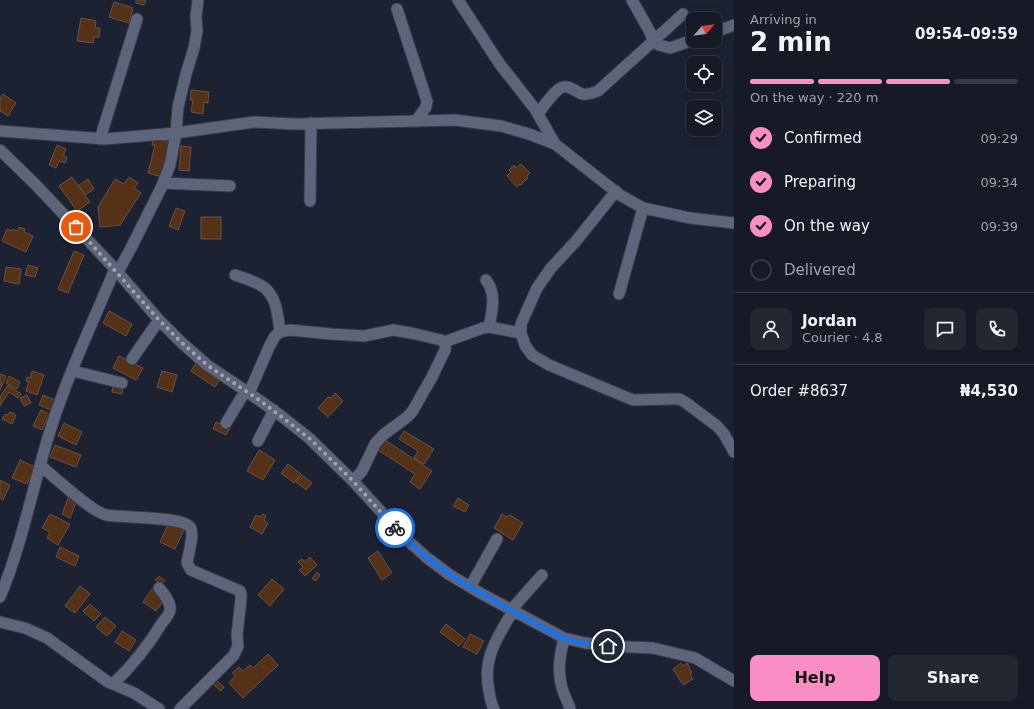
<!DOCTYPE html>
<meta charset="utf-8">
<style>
:root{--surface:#161a26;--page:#232732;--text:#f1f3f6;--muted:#9ea1a7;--line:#353843;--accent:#fb8fc5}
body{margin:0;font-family:"DejaVu Sans",sans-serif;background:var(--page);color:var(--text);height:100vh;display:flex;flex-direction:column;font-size:15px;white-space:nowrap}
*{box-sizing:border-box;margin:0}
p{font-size:13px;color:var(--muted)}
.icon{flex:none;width:22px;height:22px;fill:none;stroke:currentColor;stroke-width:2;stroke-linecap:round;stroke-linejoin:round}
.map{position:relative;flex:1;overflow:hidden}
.details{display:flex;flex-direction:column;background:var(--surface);width:300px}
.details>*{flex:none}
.needle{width:26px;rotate:62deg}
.buttons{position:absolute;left:686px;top:12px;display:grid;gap:8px}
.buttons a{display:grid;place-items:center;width:36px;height:36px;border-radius:8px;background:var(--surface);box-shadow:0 2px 10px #0003,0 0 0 1px var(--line);font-size:20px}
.pin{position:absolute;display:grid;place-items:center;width:34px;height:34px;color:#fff;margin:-17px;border:2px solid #fff;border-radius:50%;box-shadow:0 1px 4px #0007}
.courier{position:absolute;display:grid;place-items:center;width:40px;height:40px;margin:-20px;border:3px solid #1a73e8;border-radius:50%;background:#fff;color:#222;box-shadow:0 1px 5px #0007}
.overview em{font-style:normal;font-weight:800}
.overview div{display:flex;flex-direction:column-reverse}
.overview{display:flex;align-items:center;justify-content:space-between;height:68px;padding:0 16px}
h1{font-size:26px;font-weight:800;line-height:30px}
.bar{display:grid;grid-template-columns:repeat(4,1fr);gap:6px 4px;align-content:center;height:48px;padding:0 16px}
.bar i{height:5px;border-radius:3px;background:var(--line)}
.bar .active{background:var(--accent)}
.bar p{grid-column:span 4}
.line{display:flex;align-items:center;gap:10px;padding:0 16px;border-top:1px solid var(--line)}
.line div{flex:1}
.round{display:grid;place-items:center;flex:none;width:42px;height:42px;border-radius:8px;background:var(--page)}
ol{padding:0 16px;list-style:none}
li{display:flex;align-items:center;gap:12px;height:44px}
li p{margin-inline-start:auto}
li .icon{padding:4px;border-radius:50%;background:var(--accent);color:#111;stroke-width:4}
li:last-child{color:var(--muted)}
li i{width:22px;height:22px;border:2px solid var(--line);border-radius:50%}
.primary-button{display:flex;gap:8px;margin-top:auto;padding:8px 16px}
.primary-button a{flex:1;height:46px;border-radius:8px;background:var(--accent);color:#111;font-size:16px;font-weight:800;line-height:46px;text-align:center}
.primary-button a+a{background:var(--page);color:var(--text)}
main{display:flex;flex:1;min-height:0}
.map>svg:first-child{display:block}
</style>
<main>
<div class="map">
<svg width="734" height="709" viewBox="0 0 734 709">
<rect width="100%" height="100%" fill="#1d2233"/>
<path fill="#553115" stroke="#655245" d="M136,0h10l-2,5 -8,-2z
M114,2l19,6 -4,15 -20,-6z
M81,18l15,3 -1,7h5l-1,9h-5l-1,6 -16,-2z
M191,90l18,2 -1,11 -4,-1 -1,12 -12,-2 2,-12h-3z
M3,94l13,9 -8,13 -8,-5v-13z
M154,138l17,4 -9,35 -14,-4 7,-28h-3z
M57,145l9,4 -3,7 4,1 -2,6 -6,-2 -3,7 -7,-3z
M181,146l10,1 -2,24 -10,-1z
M521,164l9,9 -3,3 1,2 -7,7 -1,-1 -3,3 -10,-11 4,-4 -2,-2 5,-5 2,3z
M72,177l18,25 -13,9 -18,-25z
M129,177l9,6 -4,5 7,5 -21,32 -20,2 -2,-20 17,-28 9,5z
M88,179l6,10 -9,6 -6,-10z
M176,208l9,3 -7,19 -9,-4z
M201,217h20v22h-20z
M19,227l6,2 -1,3 9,4 -7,16 -24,-11 5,-12 4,2 1,-2 5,2z
M74,251l10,4 -16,38 -10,-4z
M28,265l10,3 -3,9 -10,-2z
M6,267l15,2 -2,15 -15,-3z
M109,311l23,13 -6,12 -23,-13z
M119,356l24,12 -7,12 -23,-12z
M200,361l22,15 -7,11 -24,-16 5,-8 2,2z
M32,371l12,4 -7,20 -11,-4 3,-9 -3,-1 1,-4 3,1z
M162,371l15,4 -5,17 -15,-5z
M0,374l6,2 -6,14z
M9,376l11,6 -3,7 -11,-6z
M8,385l13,9 -3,4 -9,-6 -9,14v-9z
M113,385l10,2 -1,7 -10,-2z
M335,393l8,8 -15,16 -10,-9 10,-11 3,1z
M27,395l4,8 -7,3 -4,-8z
M43,395l15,6 -5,10 -14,-6z
M41,410l8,4 -7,16 -9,-4z
M10,412l6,3 -4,9 -10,-5 3,-5 2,1z
M216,422l14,6 -4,7 -13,-6z
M64,423l18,9 -6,13 -18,-9z
M404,431l30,18 -10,15 -10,-6 4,-7 -19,-12z
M385,440l47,31 -12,18 -10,-7 5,-8 -37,-24z
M55,445l26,10 -5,12 -26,-10z
M259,450l16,10 -12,20 -16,-9z
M20,460l15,7 -8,17 -15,-6z
M288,464l13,10 -7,9 -13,-10z
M302,475l10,8 -6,7 -10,-8z
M0,480l10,5 -7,15 -3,-2z
M69,496l8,4 -7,18 -8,-4z
M458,498l11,7 -4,7 -12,-6z
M50,514l20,10 -12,21 -11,-7 3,-6 -8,-4z
M263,514l3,2 -2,4 4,3 -6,11 -12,-7 6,-12 5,2z
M502,514l5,3 3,-2 13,8 -10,17 -19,-12z
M169,522l15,8 -9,19 -15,-7z
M60,547l19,9 -4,10 -19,-9z
M378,551l14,22 -10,7 -14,-22z
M310,557l7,8 -12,11 -6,-6 4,-3 -5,-5 4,-3 3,3z
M317,572l3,3 -4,6 -4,-2z
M159,576l6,5 -5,3 -5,-4z
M272,579l12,10 -14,17 -12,-11z
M80,586l10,8 -15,19 -10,-7z
M152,589l13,9 -9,13 -13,-9z
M90,604l11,10 -7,7 -11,-10z
M105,617l11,9 -9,10 -11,-9z
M446,624l19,15 -6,7 -19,-14z
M122,631l14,9 -7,11 -14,-9z
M470,634l14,7 -7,13 -14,-7z
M268,654l10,11 -35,33 -14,-15 6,-7 -3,-3 7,-6 4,4 7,-6 3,3z
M681,663l2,3 4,-3 5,10 -2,1 3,5 -10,6 -10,-16z
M216,680l8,7 -3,4 -8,-7z"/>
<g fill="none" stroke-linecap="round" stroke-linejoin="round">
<defs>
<path id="minor" d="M458,0l41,63 36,46 20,35
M632,0l18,32 3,9 6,4 11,3 23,-8
M397,9l30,92 -1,6 -10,14
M715,32l19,-7
M538,114c5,-7 14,-20 21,-25 9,-6 15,2 23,5 6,1 11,-1 16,-3l85,-77
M0,131l105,8 71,-6 78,-11 39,2 162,-4 46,6 28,8 26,10 65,51 23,13 47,10 44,5
M100,139l37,-120
M0,150l36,35 79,84 44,51 23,23 25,22 42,28 31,22 29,23 44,43 52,57 21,19 24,18 32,19 82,44 21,5 23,3 45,2 42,10 39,23
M163,183l67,3
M616,191l-40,50 -25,27 -14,20 -16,36v9l4,12 7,10 17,10 84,35 38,-1h8l6,3 32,24 7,8 10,18
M310,201l1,-78
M118,272l14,-26 29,-58 9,-23 6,-32 2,-26 8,-33 8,-26 3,-17 -1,-15 2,-16
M235,275c9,3 19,6 27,11 15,9 16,31 18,46
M486,280c11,14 6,31 3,47
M619,294l24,-86
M444,342l39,-14 6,-1 32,6
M132,359l27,-39
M73,371l49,12
M249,393l21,-48 5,-9 5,-4 10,-2 41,4 33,2 29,-6 18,3 30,7c4,3 5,5 4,10l-13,27 -20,35 -6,6 -23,17 -8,9 -13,27 -9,10
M226,423l20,-33
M258,441l16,-31
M40,465c13,11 52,47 66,50 17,3 75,1 84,12 5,6 -2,28 -3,36l4,7 49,21 1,3v5l-4,36 1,11 -4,9 -54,54
M470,587l27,-48
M0,597c23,-55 33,-113 51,-169 17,-54 42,-106 64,-159
M511,610l31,-35
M0,622l25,6 22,10 61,44 26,11 25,16
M564,638c-4,17 -7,33 -2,50 2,8 6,13 8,21
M113,684c19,-18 35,-38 49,-61 3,-4 8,-9 8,-13 1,-8 -6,-16 -11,-22
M494,709c-3,-5 -4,-12 -5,-18 -7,-33 8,-53 24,-80"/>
</defs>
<use href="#minor" stroke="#383c4b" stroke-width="13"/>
<use href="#minor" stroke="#5e657a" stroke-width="11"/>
</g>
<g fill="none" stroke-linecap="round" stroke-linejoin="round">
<path stroke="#9fa4b2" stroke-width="4" stroke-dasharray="0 7.2" d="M76,227l83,93 23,23 25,22 55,37 47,36 44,43 42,47"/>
<path stroke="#1a73e8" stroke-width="5" d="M395,528c35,38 80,63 125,87 14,7 28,17 43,23 14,5 30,7 45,8"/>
</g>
</svg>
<div class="buttons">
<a><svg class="needle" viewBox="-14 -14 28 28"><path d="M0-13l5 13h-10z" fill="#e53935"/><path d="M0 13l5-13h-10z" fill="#9ea1a7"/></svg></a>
<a><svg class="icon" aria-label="locate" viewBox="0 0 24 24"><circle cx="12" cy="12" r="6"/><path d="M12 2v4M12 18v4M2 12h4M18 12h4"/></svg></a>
<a><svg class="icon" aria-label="layers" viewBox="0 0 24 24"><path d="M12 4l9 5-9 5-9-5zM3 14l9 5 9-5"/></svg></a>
</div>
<div class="pin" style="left:76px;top:227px;background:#ea580c"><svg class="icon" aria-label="bag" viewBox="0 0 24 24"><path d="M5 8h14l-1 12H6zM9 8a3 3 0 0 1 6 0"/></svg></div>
<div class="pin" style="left:608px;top:646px;background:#1f2937"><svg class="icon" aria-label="home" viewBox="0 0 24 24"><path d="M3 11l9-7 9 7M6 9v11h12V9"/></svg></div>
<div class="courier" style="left:395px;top:528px"><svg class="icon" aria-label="bike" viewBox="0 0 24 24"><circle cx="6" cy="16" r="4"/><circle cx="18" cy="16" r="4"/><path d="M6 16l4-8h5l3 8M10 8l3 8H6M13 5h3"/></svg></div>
</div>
<section class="details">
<div class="overview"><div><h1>2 min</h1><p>Arriving in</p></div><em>09:54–09:59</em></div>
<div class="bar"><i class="active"></i><i class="active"></i><i class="active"></i><i></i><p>On the way · 220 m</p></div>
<ol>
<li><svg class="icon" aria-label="check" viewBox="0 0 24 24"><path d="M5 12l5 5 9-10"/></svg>Confirmed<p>09:29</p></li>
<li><svg class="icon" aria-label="check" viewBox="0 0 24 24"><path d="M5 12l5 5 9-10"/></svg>Preparing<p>09:34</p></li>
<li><svg class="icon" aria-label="check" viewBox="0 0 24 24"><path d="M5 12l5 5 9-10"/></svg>On the way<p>09:39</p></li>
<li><i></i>Delivered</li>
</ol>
<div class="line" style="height:72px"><a class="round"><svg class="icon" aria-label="person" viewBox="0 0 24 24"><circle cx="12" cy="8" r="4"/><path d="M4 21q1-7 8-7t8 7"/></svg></a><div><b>Jordan</b><p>Courier · 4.8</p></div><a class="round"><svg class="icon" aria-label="chat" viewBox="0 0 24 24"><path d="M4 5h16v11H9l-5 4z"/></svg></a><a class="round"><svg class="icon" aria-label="phone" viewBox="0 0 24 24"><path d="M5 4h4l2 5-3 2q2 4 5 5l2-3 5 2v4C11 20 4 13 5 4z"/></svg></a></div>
<div class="line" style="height:52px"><div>Order #8637</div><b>₦4,530</b></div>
<div class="primary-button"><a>Help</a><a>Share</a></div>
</section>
</main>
